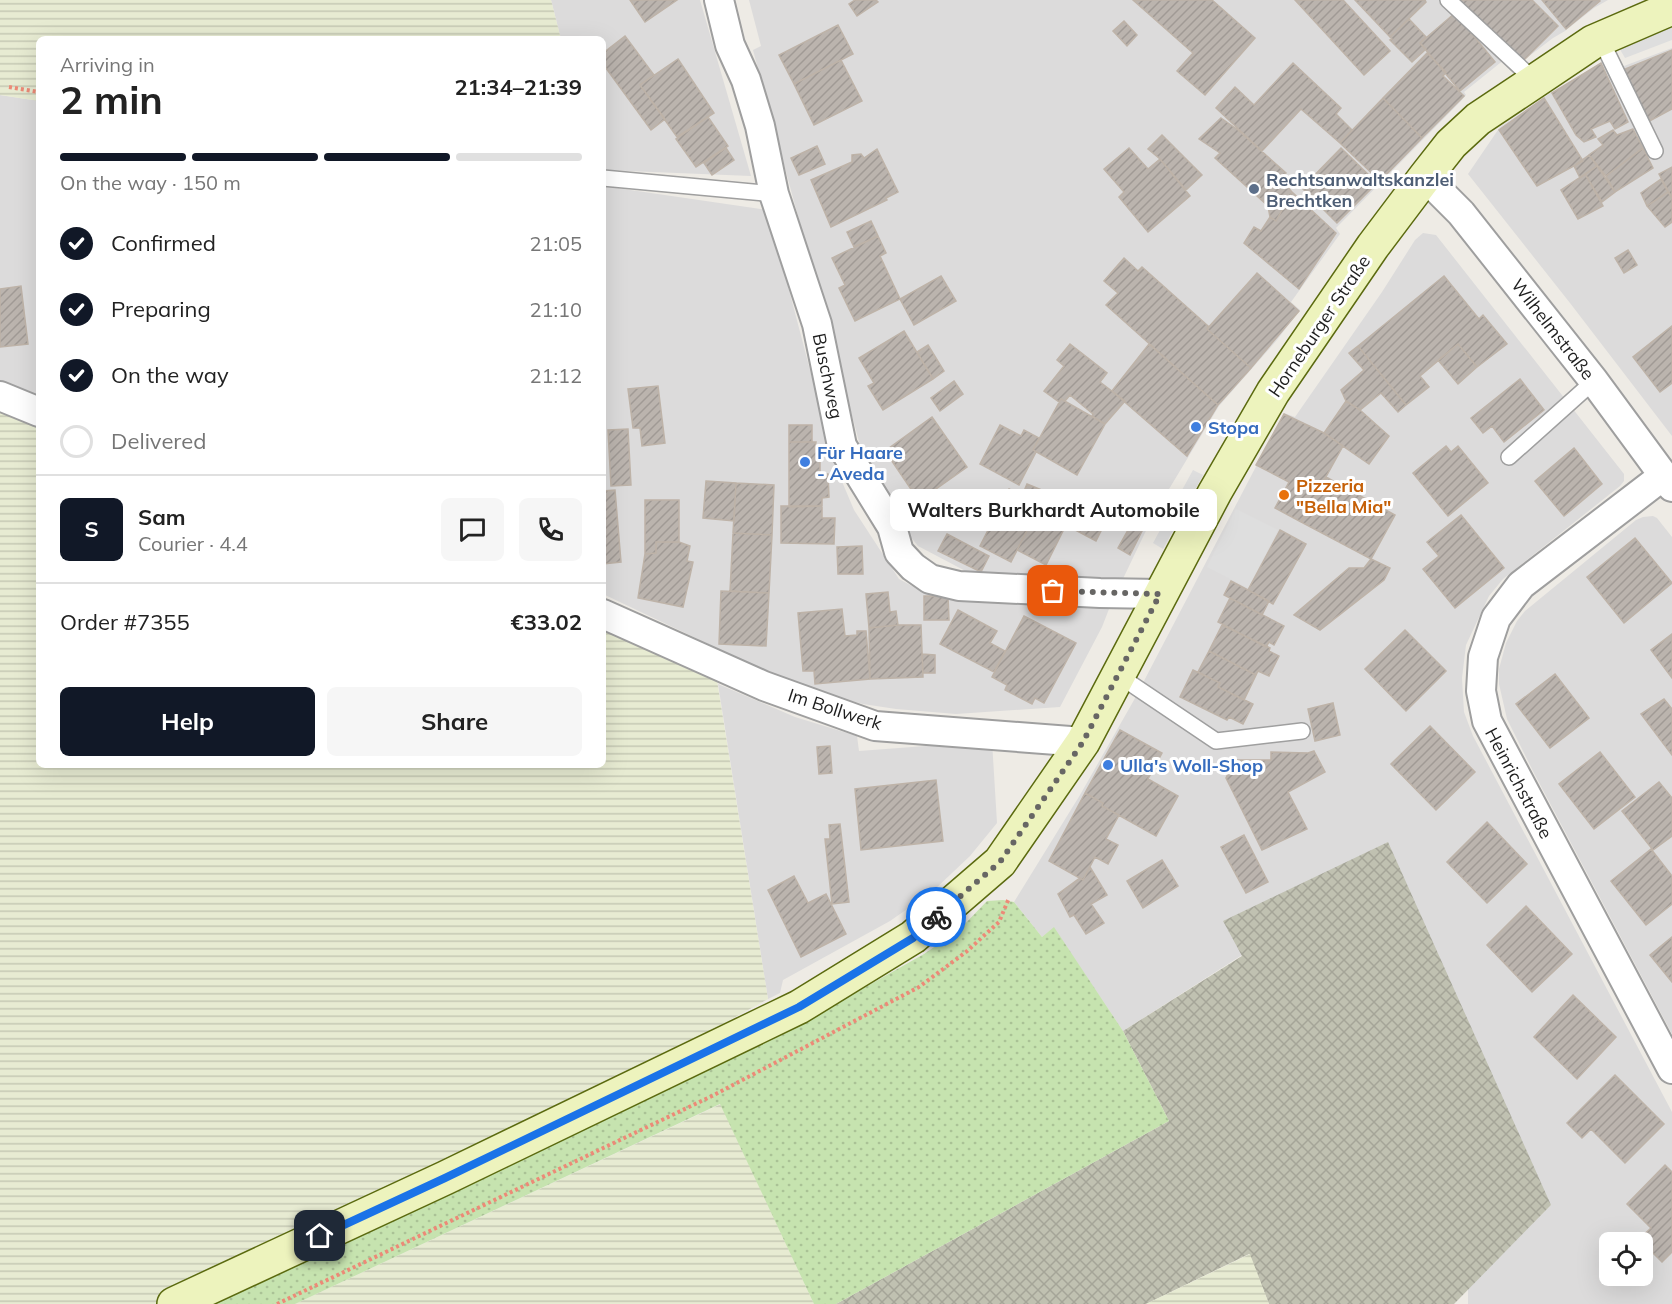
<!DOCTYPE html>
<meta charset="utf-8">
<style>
:root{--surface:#fff;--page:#f6f6f6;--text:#222;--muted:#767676;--line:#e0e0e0;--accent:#111827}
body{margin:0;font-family:Mulish,sans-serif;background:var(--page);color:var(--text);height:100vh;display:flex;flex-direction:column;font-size:22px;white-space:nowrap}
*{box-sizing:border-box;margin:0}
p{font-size:20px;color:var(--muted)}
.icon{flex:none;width:33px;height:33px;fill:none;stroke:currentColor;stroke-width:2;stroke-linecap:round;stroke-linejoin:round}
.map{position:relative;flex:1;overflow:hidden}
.side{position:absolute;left:36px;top:36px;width:570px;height:732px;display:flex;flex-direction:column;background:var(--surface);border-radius:9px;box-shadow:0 6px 24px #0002}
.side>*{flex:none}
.controls{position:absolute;left:1599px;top:1232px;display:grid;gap:12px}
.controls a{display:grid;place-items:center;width:54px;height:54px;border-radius:9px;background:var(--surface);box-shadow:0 6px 24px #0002;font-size:30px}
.pin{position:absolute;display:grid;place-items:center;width:51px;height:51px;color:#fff;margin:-26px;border-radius:12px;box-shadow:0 3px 9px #0006}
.courier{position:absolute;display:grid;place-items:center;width:60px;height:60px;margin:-30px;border:4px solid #1a73e8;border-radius:50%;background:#fff;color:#222;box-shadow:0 2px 8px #0007}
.bubble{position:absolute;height:42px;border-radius:9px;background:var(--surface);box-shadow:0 6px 24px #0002;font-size:20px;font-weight:700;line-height:42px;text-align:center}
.summary em{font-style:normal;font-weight:700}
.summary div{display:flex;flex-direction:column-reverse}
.summary{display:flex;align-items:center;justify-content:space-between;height:102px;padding:0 24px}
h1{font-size:39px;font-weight:700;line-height:45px}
.bar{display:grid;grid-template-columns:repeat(4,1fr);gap:9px 6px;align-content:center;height:72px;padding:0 24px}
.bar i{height:8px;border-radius:4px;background:var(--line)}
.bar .selected{background:var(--accent)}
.bar p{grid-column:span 4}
.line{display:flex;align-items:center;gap:15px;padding:0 24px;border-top:2px solid var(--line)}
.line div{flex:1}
.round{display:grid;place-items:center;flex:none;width:63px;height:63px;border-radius:9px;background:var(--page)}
ol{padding:0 24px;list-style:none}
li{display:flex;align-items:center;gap:18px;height:66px}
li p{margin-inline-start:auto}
li .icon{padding:6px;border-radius:50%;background:var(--accent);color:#fff;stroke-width:4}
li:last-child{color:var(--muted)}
li i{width:33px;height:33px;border:3px solid var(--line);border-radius:50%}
.action{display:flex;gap:12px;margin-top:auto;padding:12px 24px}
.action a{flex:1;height:69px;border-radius:9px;background:var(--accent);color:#fff;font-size:24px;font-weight:700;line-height:69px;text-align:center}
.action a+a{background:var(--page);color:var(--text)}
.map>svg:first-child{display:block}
</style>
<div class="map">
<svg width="1672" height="1304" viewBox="0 0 1672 1304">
<defs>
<pattern id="construction-cross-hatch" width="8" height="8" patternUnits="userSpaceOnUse" patternTransform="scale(1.5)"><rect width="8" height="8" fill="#c0c1b1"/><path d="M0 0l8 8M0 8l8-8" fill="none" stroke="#a5a598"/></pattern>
<pattern id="farmland-rules" width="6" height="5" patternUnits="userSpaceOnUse" patternTransform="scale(1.5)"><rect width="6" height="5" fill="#e7ebd2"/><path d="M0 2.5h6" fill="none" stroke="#c6c9b4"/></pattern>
<pattern id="grass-dots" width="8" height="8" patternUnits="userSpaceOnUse" patternTransform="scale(1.5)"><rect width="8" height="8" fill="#c6e3af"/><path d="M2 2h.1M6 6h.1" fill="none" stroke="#aac296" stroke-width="1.8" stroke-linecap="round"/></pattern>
<pattern id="building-hatch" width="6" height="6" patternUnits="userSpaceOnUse" patternTransform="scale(1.5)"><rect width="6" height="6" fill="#bbb4ae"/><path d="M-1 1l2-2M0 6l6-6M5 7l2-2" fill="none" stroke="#a09a95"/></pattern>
</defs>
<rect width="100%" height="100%" fill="#eeebe5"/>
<path fill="#dcdbdb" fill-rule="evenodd" d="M551,0h149l51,176 -148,-6v-131h-42z
M749,0h859l-14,8 -29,23 -12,7 -33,25 -10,-8 -46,37 2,3 -5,6 -125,127 4,6 -49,68 9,8 -23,30 -58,66 -65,108 -34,71 -145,-9 -57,-30 -13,-16 -41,-70 -111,-410 8,-4z
M1672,48v388l-102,-133 -102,-129 32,-47 52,-35 50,-30 6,10z
M0,95l39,6v296l-39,-16z
M603,186l165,24 67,255 19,45 45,69 13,7 14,3 175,17 8,3 -7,18 -42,80 -104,7 -60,-5 -33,-5 -50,-13 -52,-22 -158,-75z
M1423,233l13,2 188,239v7l-4,5 -117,93 -14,17 -23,49 -4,33 2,34 9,24 199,376v192h-204v-15l83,-84 -327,-284 18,34 -119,76 -69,-103 -12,9 -28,-35 66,-107 54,-95 150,-287 11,4 87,-125 33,-52zM1610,1242h32v33h-32z
M1653,516l4,2 15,19v497l-137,-259 -28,-56 -8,-35v-15l7,-26 11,-22 8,-10 111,-91 7,-3z
M718,684l77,33 62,19 2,15 133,-10 5,82 -27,33 -37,35 -43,30 -107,59 -3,13 -12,6z"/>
<path fill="url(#construction-cross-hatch)" d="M1388,842l163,363 -97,99h-185l-20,-50 -103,50h-310l333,-183 -46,-90 119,-75 -19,-35z"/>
<path fill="url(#farmland-rules)" d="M0,0h551l10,39h-522v62l-39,-6z
M0,408l39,20v337h564v-148l112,51 53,331 -323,178 -276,127h-169z
M721,1104l93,200h-519z
M1250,1254l19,50h-123z"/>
<path fill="url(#grass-dots)" d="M1003,900l11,2 28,35 12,-10 69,104 46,90 -333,183h-22l-94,-200 -425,200h-118l623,-280 124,-70 35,-24 28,-29z"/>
<path fill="#dedede" d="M1672,26v14l-47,18 -7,-12z
M1193,470l10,5 -40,74 -10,-6z
M1236,509l42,21 -30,58 -41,-21z"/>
<path fill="url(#building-hatch)" stroke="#beb3a8" stroke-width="1.5" d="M630,0h47l-32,22z
M855,0h21l2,2 -21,14 -8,-12z
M1133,0h79l43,38 -50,57 -28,-24 16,-18z
M1295,0h48l47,51 -26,24z
M1355,0h70l1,2 -36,35z
M1459,0h73l26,26 -37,37z
M1542,0h57l1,1 -34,28z
M1455,13l40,49 -35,29 -40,-48z
M1409,19l17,18 -6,6 6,6 -14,13 -22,-22 2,-1 -2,-2z
M1124,21l13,14 -10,11 -14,-15z
M838,25l15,29 -59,30 -15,-29z
M625,36l29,39 -14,10 25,34 -14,11 -48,-66v-11z
M1672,50v59l-26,14 -23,-53z
M1427,53l19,19 -3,4 21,20 -42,42 -39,-40z
M678,59l36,54 -37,24 -37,-52z
M841,60l21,41 -48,24 -20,-41z
M1293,63l48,45 -5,6 16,16 -12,13 -39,-34 -39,42 -46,-43 19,-21 19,18z
M1601,63l27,59 -13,7 -5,-8 -19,8 5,8 -12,5 -8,-7 -24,-42z
M1383,98l39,40 -42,43 -40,-38z
M1544,98l39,63 -46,25 -38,-56z
M708,117l20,29 -32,21 -20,-28z
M1221,118l17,12 48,43 -6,5 12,14 -16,29 -6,-4 -2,-11 -53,-48 5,-5 -21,-14z
M1633,129l10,19 -37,28 -17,-21 14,-10 -5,-6 15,-9 4,5z
M1162,135l40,40 -16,15 -26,-31 -12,-10z
M817,146l8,18 -26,11 -8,-17z
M726,148l8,12 -22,15 -8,-12z
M1129,148l19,21 12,-10 30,37 -42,36 -29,-35 5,-5 -20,-23z
M1341,148l36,35 -40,40 -35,-35z
M1643,148l10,20 -38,24 -9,-16z
M877,149l21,43 -12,6 1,2 -56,27 -20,-47 41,-18v-7l9,-1 3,4z
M1589,155l8,11 -17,12 -6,-12z
M1597,166l18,26 -13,10 -17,-28z
M1672,167v31l-13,-24z
M1585,174l18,32 -25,13 -17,-29z
M1661,179l7,13 -21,14 -6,-13z
M1292,192l44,41 -37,56 -55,-46 10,-16 7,4 9,-14 6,4z
M1668,192l4,6v24l-7,5 -18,-21z
M871,221l7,15 -24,11 -7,-15z
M878,236l8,17 -6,3 20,43 -45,22 -16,-33 6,-3 -13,-27z
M1628,250l9,15 -13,8 -9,-15z
M1124,258l14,13 4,-4 66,59 -1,3 44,39 -33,37 -112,-100 12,-12 -14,-12z
M1257,273l42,38 -48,57 -44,-39z
M941,276l15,25 -42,24 -14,-26z
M1444,276l35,43 4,-4 24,29 -30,23 -19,-23 -38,32 9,11 -23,18 -48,-59z
M21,286l7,58 -28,3v-58z
M1672,326v57l-12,9 -27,-35z
M904,331l29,48 -50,31 -15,-24 6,-3 -15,-25z
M1070,344l37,29 -7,9 25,19 -20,23 -13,-8 1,-2 -23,-19 -5,6 -4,-2 -2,3 -15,-11 20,-25 -7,-6z
M1149,344l69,61 -31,51 -75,-65z
M1458,344l19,23 -19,17 -20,-24z
M928,345l16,26 -11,8 -16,-27z
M1358,346l48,59 -8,7 -17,-19 -21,17 -14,-9 -5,-11 23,-20 -15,-17z
M1520,379l24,31 -40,32 -12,-16 -9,7 -12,-15z
M954,381l9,13 -23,17 -9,-13z
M658,386l7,57 -23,3 -2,-18h-7l-5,-39z
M1061,399l44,25 -28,51 -44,-25z
M1346,401l14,9 29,26 -20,28 -45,-31z
M1284,414l40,19 19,13 -42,76 -26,-14 14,-26 -33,-17z
M932,417l35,50 -48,34 -34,-50z
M789,425h23v17h-23z
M1000,425l21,11 3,-6 15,8 -6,12 3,2 -17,33 -39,-21z
M628,429l3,56 -20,1 -3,-56z
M789,442h27l-1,7h5v25h8l1,23 -7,1v8l-33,1z
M1446,446l5,6 7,-6 30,37 -40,33 -35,-43z
M1574,448l28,36 -38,32 -29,-35z
M1326,477l69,38 -24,44 -70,-37z
M706,481l30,2 -2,38 -31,-3z
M736,483l38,2 -2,50 -39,-2z
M1027,484l81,33 -12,24 -30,-16 -20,40 -29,-15 23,-45 -18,-9z
M1009,489l31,16 -29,57 -31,-16z
M615,490l6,72 -18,2v-73z
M947,495l12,7 -16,28 -12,-7z
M645,500h34v42h-23v11l-11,1z
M781,506h41v12h13l-1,26 -53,-1z
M1461,515l43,53 -49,40 -32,-39 16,-13 -12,-14z
M1133,521l11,6 -14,28 -12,-7z
M1280,530l26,14 -33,60 -25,-14z
M733,533l39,2 -3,58 -39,-2z
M947,534l42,22 -8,16 -43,-21z
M1635,538l37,45 -48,40 -37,-46z
M656,542h23l11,4 -3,15 6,1 -10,45 -45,-9 7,-44 11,-1z
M862,546l1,28h-25l-1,-27z
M1371,559l19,9 -6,12 -64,50 -26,-15 55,-47h15z
M1231,581l38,20 -7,14 -38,-20z
M721,591l48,2 -3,53 -47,-2z
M888,592l2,20 6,-1 2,14 -29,3 -3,-34z
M924,596h24l1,24h-25z
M1230,598l54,28 -10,19 -5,-3 -3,5 -48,-25z
M842,609l3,27 12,-1v-4h9l4,48 -55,5 -1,-13h-11l-5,-58z
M958,610l39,21 -7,12 15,8 -11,21 -54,-28z
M1024,616l52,27 -32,60 -9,-5 -3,6 -27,-14 2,-5 -15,-8z
M898,625h23l2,52 -53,2 -1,-51z
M1222,625l48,23 -1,3 10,5 -10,20 -11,-5 -2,4 -47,-24z
M1405,630l41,41 -40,40 -41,-42z
M1672,634v44l-21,-28z
M1209,651l47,24 -12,25 -26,-13 2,-4 -22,-11z
M922,654l13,1v18h-12z
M1193,670l27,13 -2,4 35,17 -10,20 -14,-7 -2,3 -47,-23z
M1555,674l34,44 -39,30 -34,-44z
M1664,699l8,10v46l-31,-41z
M1333,703l7,32 -25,6 -7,-32z
M1430,726l45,46 -39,38 -45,-46z
M1120,730l42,23 -14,26 30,17 -22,40 -54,-30 1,-3 -18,-10z
M830,746l2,27 -13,1 -2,-27z
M1314,751l11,21 -37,20 19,37 -45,21 -36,-72 8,-18h37v-8l37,1z
M1600,752l35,45 -41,32 -35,-45z
M936,780l7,61 -82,9 -6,-61z
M1659,782l13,16v38l-19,14 -31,-39z
M1085,793l18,10 -1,3 17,9 -13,24 12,6 -10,19 -13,-7 -12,23 -34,-19z
M1487,822l40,42 -40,39 -40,-41z
M840,824l9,78 -17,2 -7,-65h5l-1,-14z
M1244,835l24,47 -22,11 -25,-46z
M1651,849l21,27v28l-26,21 -35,-44z
M1162,860l16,26 -35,22 -16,-27z
M1090,867l17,28 -16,9 13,19 -18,11 -12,-19 -4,2 -12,-23 22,-16 3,2z
M794,876l14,27 18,-9 20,40 -45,23 -33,-67z
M1526,906l46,48 -40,38 -45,-47z
M1672,937v45l-22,-27z
M1573,995l43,42 -39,42 -43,-42z
M1615,1075l49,49 -39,39 -34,-34 -9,9 -15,-15z
M1665,1165l7,7v80l-10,10 -23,-23 12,-11 -24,-24z"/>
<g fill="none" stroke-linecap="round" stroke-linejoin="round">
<defs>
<path id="lane" d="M1448,0l87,81
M1600,38l55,113
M603,178l171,16
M1509,457l85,-76
M1118,675l98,66 86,-10"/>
<path id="street" d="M719,0l11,45 16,35 14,46 14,68 43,130 25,122 50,81 7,25 14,15 17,12 29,7 141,7 60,1
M1425,177l36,36 133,168 78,106
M0,396l39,16
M1663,476l-142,109 -25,33 -13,39 -2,34 6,30 185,348
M603,614l161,72 111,40 208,16"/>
<path id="secondary" d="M174,1304l271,-126 354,-171 114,-70 87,-75 83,-120 132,-250 58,-100 100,-146 52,-69 26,-33 27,-25 57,-38 58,-39 79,-34"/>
</defs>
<use href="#lane" stroke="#9f9f9f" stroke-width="18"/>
<use href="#street" stroke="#9f9f9f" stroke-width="32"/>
<use href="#secondary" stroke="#5b6a0f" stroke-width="36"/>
<path stroke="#ec8a77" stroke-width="4" stroke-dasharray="3 3" stroke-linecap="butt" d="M9,87l30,5
M277,1304l435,-208 207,-109 47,-35 33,-30 10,-24"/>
<use href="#lane" stroke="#fff" stroke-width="15"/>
<use href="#street" stroke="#fff" stroke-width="28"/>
<use href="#secondary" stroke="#edf3bd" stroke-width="33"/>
</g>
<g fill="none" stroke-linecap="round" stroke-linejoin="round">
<path stroke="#676664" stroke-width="6" stroke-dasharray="0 10.8" d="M936,917l64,-55 83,-120 77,-148 -107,-3"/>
<path stroke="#1a73e8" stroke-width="8" d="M320,1236l125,-58 354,-171 114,-69 23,-21"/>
</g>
<circle fill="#5c6f8a" stroke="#fff" stroke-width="2" cx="1254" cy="189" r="6"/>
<g fill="#3f7fe0" stroke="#fff" stroke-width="2">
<circle cx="1196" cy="427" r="6"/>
<circle cx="805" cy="462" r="6"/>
<circle cx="1108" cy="765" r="6"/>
</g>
<circle fill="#e8710a" stroke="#fff" stroke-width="2" cx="1284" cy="495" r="6"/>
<g text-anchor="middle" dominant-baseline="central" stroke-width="6" stroke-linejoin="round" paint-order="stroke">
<g font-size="18" font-weight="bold" fill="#4e5e75" stroke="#fff" text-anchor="start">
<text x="1266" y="179">Rechtsanwaltskanzlei<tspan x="1266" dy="21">Brechtken</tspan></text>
</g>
<g font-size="18" fill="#1e1e1e" stroke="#fff">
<text transform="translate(1319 326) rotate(-56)">Horneburger Straße</text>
<text transform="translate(1553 329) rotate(52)">Wilhelmstraße</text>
<text transform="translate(828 376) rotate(78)">Buschweg</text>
<text transform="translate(835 709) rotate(18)">Im Bollwerk</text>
<text transform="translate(1519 783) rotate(62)">Heinrichstraße</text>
</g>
<g font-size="18" font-weight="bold" fill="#366cbe" stroke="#fff" text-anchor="start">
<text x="1208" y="427">Stopa</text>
<text x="817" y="452">Für Haare<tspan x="817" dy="21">- Aveda</tspan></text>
<text x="1120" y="765">Ulla's Woll-Shop</text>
</g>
<g font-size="18" font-weight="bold" fill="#c56008" stroke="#fff" text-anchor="start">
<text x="1296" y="485">Pizzeria<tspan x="1296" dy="21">"Bella Mia"</tspan></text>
</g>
</g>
</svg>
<div class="controls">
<a><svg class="icon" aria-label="locate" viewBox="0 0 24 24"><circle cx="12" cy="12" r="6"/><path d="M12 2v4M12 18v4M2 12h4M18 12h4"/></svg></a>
</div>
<div class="pin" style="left:1053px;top:591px;background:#ea580c"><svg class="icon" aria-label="bag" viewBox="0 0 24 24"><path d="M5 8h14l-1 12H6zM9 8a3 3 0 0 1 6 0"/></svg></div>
<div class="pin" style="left:320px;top:1236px;background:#1f2937"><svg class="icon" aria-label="home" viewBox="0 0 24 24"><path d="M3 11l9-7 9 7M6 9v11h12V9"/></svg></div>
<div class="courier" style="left:936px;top:917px"><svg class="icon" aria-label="bike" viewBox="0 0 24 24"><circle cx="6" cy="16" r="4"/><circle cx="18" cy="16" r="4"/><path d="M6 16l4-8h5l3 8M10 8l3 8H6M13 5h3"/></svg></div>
<div class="bubble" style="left:890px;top:489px;width:327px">Walters Burkhardt Automobile</div>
<section class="side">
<div class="summary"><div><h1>2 min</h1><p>Arriving in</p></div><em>21:34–21:39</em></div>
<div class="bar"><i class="selected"></i><i class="selected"></i><i class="selected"></i><i></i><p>On the way · 150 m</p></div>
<ol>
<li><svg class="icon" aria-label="check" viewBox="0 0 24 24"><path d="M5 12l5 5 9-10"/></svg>Confirmed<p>21:05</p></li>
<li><svg class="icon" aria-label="check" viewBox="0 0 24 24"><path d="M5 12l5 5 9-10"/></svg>Preparing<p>21:10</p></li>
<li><svg class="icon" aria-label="check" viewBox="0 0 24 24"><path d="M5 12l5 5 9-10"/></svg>On the way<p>21:12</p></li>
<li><i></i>Delivered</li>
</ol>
<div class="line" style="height:108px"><b class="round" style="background:var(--accent);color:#fff">S</b><div><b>Sam</b><p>Courier · 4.4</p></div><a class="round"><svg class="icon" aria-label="chat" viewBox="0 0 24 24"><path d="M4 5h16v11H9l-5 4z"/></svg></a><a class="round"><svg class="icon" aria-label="phone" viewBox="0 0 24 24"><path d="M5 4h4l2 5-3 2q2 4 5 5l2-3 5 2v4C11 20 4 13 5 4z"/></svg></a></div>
<div class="line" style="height:78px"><div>Order #7355</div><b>€33.02</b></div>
<div class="action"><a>Help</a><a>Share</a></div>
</section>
</div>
